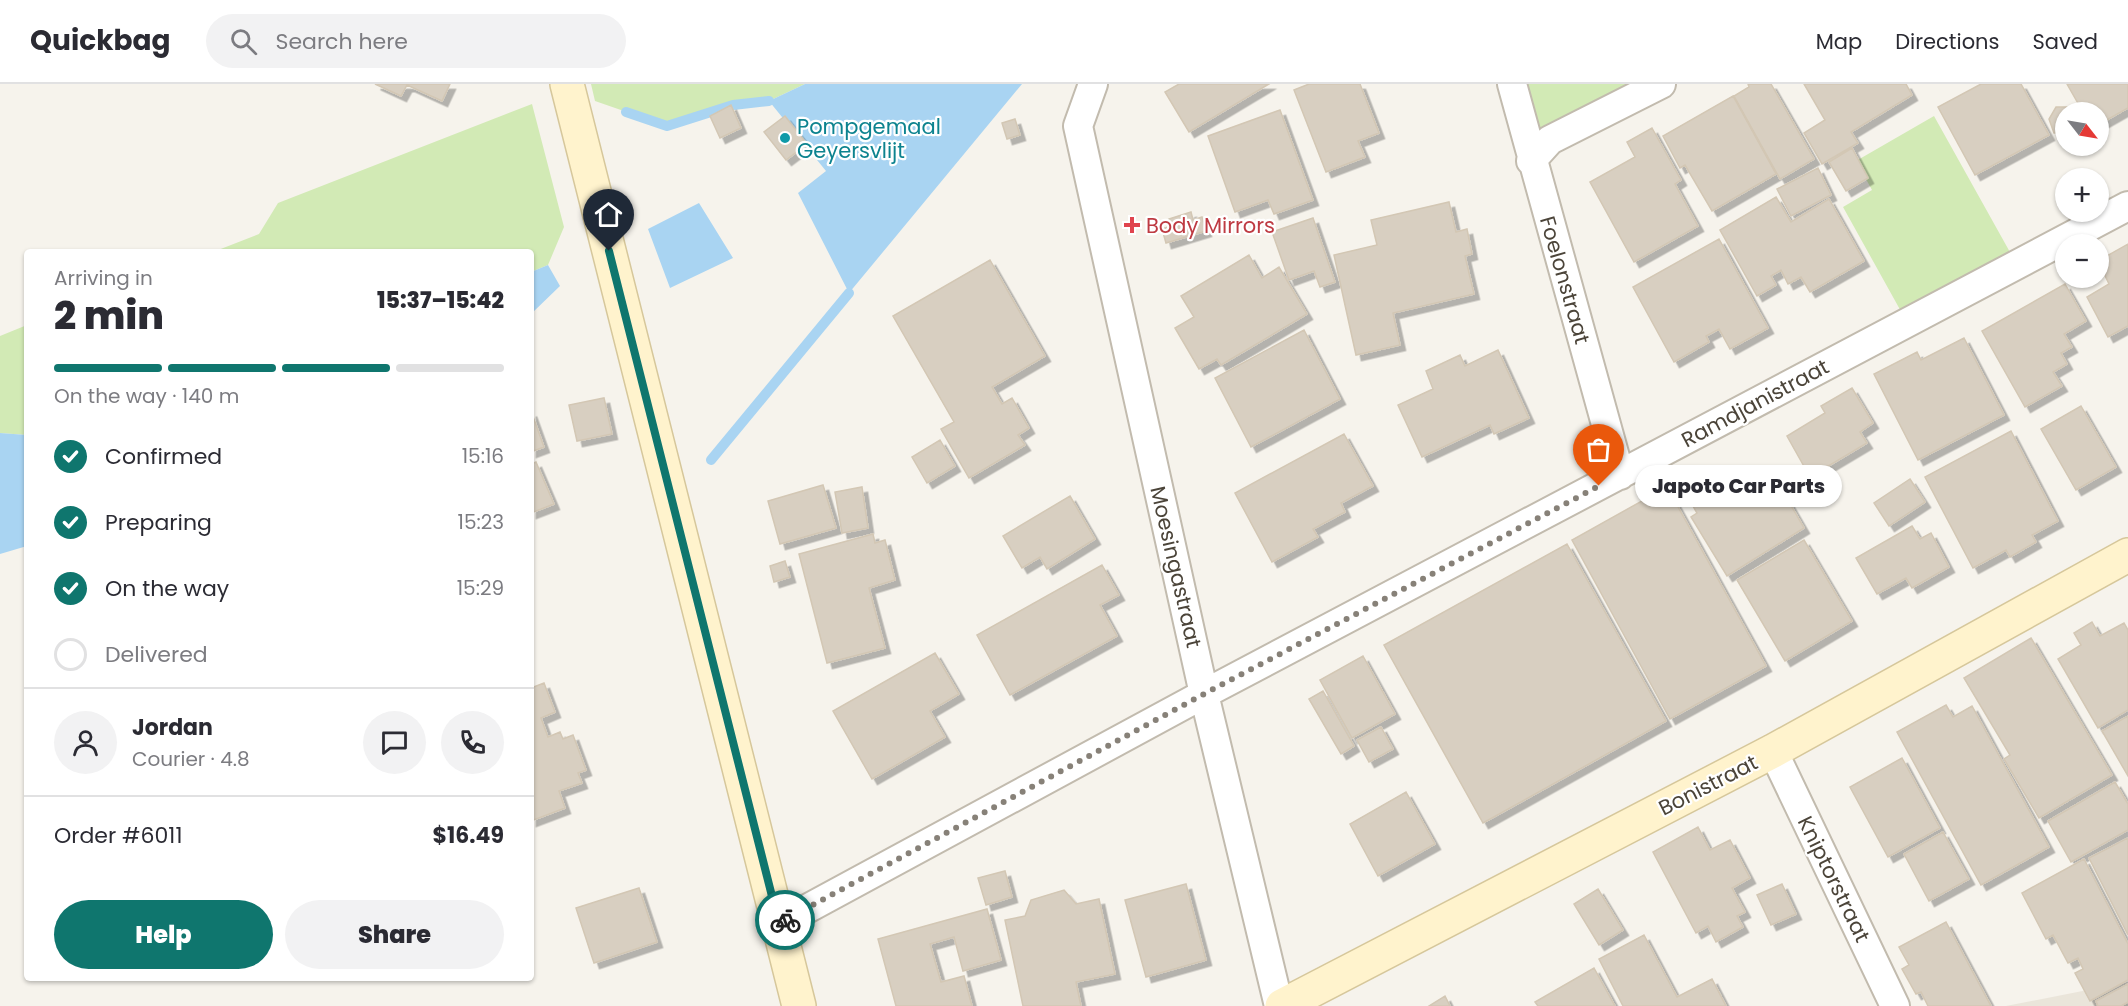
<!DOCTYPE html>
<meta charset="utf-8">
<style>
:root{--surface:#fff;--page:#f2f2f3;--text:#2b2b33;--muted:#7c7c81;--line:#e1e1e2;--accent:#0f766e}
body{margin:0;font-family:Poppins,sans-serif;background:var(--page);color:var(--text);height:100vh;display:flex;flex-direction:column;font-size:22px;white-space:nowrap}
*{box-sizing:border-box;margin:0}
p{font-size:20px;color:var(--muted)}
.icon{flex:none;width:33px;height:33px;fill:none;stroke:currentColor;stroke-width:2;stroke-linecap:round;stroke-linejoin:round}
.map{position:relative;flex:1;overflow:hidden}
.panel{position:absolute;left:24px;top:165px;width:510px;height:732px;display:flex;flex-direction:column;background:var(--surface);border-radius:6px;box-shadow:0 2px 4px #0004}
.panel>*{flex:none}
.needle{width:39px;rotate:121deg}
.tools{position:absolute;left:2055px;top:18px;display:grid;gap:12px}
.tools a{display:grid;place-items:center;width:54px;height:54px;border-radius:50%;background:var(--surface);box-shadow:0 2px 4px #0004;font-size:30px}
.pin{position:absolute;display:grid;place-items:center;width:51px;height:51px;color:#fff;margin:-62px -26px;border-radius:50% 50% 50% 0;rotate:-45deg;box-shadow:0 0 6px #0007}
.pin .icon{rotate:45deg}
.courier{position:absolute;display:grid;place-items:center;width:60px;height:60px;margin:-30px;border:4px solid #0f766e;border-radius:50%;background:#fff;color:#222;box-shadow:0 2px 8px #0007}
.bubble{position:absolute;height:42px;border-radius:21px;background:var(--surface);box-shadow:0 2px 4px #0004;font-size:20px;font-weight:800;line-height:42px;text-align:center}
.head em{font-style:normal;font-weight:800}
.head div{display:flex;flex-direction:column-reverse}
.head{display:flex;align-items:center;justify-content:space-between;height:102px;padding:0 30px}
h1{font-size:39px;font-weight:800;line-height:45px}
.bar{display:grid;grid-template-columns:repeat(4,1fr);gap:9px 6px;align-content:center;height:72px;padding:0 30px}
.bar i{height:8px;border-radius:4px;background:var(--line)}
.bar .on{background:var(--accent)}
.bar p{grid-column:span 4}
.line{display:flex;align-items:center;gap:15px;padding:0 30px;border-top:2px solid var(--line)}
.line div{flex:1}
.round{display:grid;place-items:center;flex:none;width:63px;height:63px;border-radius:32px;background:var(--page)}
ol{padding:0 30px;list-style:none}
li{display:flex;align-items:center;gap:18px;height:66px}
li p{margin-inline-start:auto}
li .icon{padding:6px;border-radius:50%;background:var(--accent);color:#fff;stroke-width:4}
li:last-child{color:var(--muted)}
li i{width:33px;height:33px;border:3px solid var(--line);border-radius:50%}
.button{display:flex;gap:12px;margin-top:auto;padding:12px 30px}
.button a{flex:1;height:69px;border-radius:36px;background:var(--accent);color:#fff;font-size:24px;font-weight:800;line-height:69px;text-align:center}
.button a+a{background:var(--page);color:var(--text)}
header{display:flex;align-items:center;gap:36px;box-sizing:border-box;height:84px;padding:0 30px;background:var(--surface);border-bottom:2px solid var(--line)}
header strong{font-size:28px}
nav{display:flex;gap:33px;margin-inline-start:auto;font-size:21px}
.search{width:420px;height:54px;background:var(--page);display:flex;align-items:center;gap:15px;box-sizing:border-box;padding:0 21px;border-radius:33px;color:var(--muted);font-size:22px}
.map>svg:first-child{display:block}
</style>
<header>
<strong>Quickbag</strong>
<div class="search"><svg class="icon" aria-label="search" viewBox="0 0 24 24"><circle cx="10" cy="10" r="6"/><path d="M15 15l6 6"/></svg>Search here</div>
<nav><a>Map</a><a>Directions</a><a>Saved</a></nav>
</header>
<div class="map">
<svg width="2128" height="922" viewBox="0 0 2128 922">
<defs>
<filter id="shadow"><feDropShadow dx="5.5" dy="5.5" stdDeviation="0" flood-color="#0004"/></filter>
</defs>
<rect width="100%" height="100%" fill="#f6f3ec"/>
<path fill="#eae5da" d="M2128,898v24h-122z"/>
<path fill="#d2eab5" d="M591,0h214l-36,17 -36,4 -66,21 -72,-25z
M1521,0h121l-108,57z
M532,20l32,123 -16,38 -17,7v-20h-318l46,-18 19,-31z
M1934,32l77,138 -108,61 -60,-108 29,-17 -16,-29z
M27,241v110l-27,-2v-97z"/>
<path fill="#a9d4f2" d="M805,0h217l-173,209 -51,-100 28,-22 -57,-70z
M699,119l34,55 -63,30 -22,-59z
M548,181l12,21 -29,28v-42z
M0,349l27,2v111l-27,8z"/>
<g fill="none" stroke-linecap="round" stroke-linejoin="round">
<path stroke="#a9d4f2" stroke-width="10" d="M626,28l41,14 66,-21 36,-4
M711,376l138,-167"/>
</g>
<path fill="#d8cfc1" stroke="#d3c7b4" stroke-width="1.5" filter="url(#shadow)" d="M375,0h75l-8,17 -35,-16 -6,11z
M1179,0h90l-80,48 -24,-40z
M1309,0h51l19,49 -21,8 7,16 -39,15 -32,-82z
M1748,0h23l43,75 -34,20 -46,-83 15,-9z
M1804,0h102l6,11 -61,37 7,11 -36,21 -18,-31 21,-13z
M1981,0h40l28,51 -74,40 -37,-68z
M2067,0h61v24l-30,17v-13h-15z
M1733,12l43,78 -64,37 -27,-46 -5,3 -17,-32z
M731,21l10,23 -21,10 -10,-22z
M2056,23h15l3,5h-8v21h-12l-5,-14z
M1280,26l33,90 -39,14 -6,-14 -33,12 -27,-76z
M785,32l22,28 -21,16 -22,-28z
M1015,35l5,16 -13,4 -5,-16z
M1652,44l29,52 -6,4 23,42 -64,36 -44,-80 45,-25 -8,-15z
M1852,64l16,30 -22,13 -17,-29z
M1818,84l13,27 -40,21 -14,-27z
M1776,113l15,25 38,-23 35,62 -54,31 -9,-15 -13,7 -7,-14 -10,6 5,9 -19,11 -37,-66z
M1449,118l7,30 11,-3 5,25 -7,2 9,38 -81,19 7,32 -44,10 -22,-100 43,-10 -6,-25z
M1191,128l2,8 9,-3 4,14 -40,12 -4,-14 9,-3 -2,-7z
M1313,134l22,64 -15,5 -6,-16 -25,9 -17,-48z
M1719,155l49,89 -38,21 -11,-20 -13,7 3,6 -35,20 -41,-75z
M2128,160v82l-20,11 -21,-40 22,-13 -11,-23z
M1249,171l13,23 17,-11 28,47 -86,51 -4,-6 -18,10 -24,-41 19,-11 -13,-21z
M990,176l55,96 -53,31 10,17 10,-6 17,30 -11,7 7,10 -56,33 -28,-49 13,-7 -61,-106z
M2065,200l21,37 -22,13 8,13 -11,6 6,11 -14,8 9,14 -37,21 -43,-76z
M1304,246l36,69 -89,48 -36,-69z
M1964,254l40,77 -86,45 -44,-86 43,-22 4,8z
M1498,266l31,68 -35,16 -4,-9 -68,32 -24,-52 35,-16 -7,-18 34,-16 5,11z
M1852,304l21,35 -13,9 7,11 -57,34 -23,-41 38,-23 -4,-7z
M604,314l8,36 -35,7 -8,-36z
M2081,322l35,61 -40,23 -35,-61z
M531,327l13,36 -13,5z
M2011,347l47,90 -26,14 4,7 -26,15 -4,-7 -33,18 -48,-91z
M1344,350l29,52 -32,17 4,9 -32,17 5,8 -46,25 -37,-69z
M940,356l15,26 -28,17 -15,-26z
M536,378l18,42 -23,9v-49z
M1718,383l19,32 37,-23 30,52 -77,48 -36,-59 6,-4 -14,-24z
M1910,395l15,23 -36,24 -15,-23z
M823,401l13,43 -56,16 -12,-43z
M862,403l6,41 -26,5 -7,-41z
M1667,403l99,179 -96,53 -98,-179z
M1070,412l25,43 -48,30 -7,-12 -18,11 -19,-32z
M1912,442l8,13 11,-6 18,34 -37,21 -6,-10 -29,16 -21,-36z
M873,450l2,9 10,-3 10,40 -26,8 16,60 -58,15 -28,-109z
M1804,456l48,81 -67,40 -48,-81z
M1567,460l99,177 -183,102 -99,-178z
M785,477l5,16 -16,5 -4,-16z
M1102,481l17,30 -19,10 17,31 -107,59 -33,-60z
M2092,538l8,14 24,-13 4,7v80l-30,18 -40,-69 23,-14 -7,-12z
M2031,554l81,137 -73,43 -35,-59 6,-4 -46,-77z
M935,569l24,41 -29,17 15,26 -73,42 -39,-68z
M1363,572l32,58 -43,24 -32,-58z
M544,599l11,29 -14,6 7,19 12,-5 3,7 10,-4 13,35 -8,3 4,10 -23,8 6,17 -34,13v-133z
M1323,607l31,55 -13,8 -32,-55z
M1946,621l7,12 19,-11 77,141 -68,38 -84,-153z
M2128,632v60l-26,-45z
M1381,643l12,22 -24,13 -12,-22z
M1902,674l38,70 -52,29 -38,-70z
M2115,698l13,22v26l-57,32 -23,-41z
M1406,708l29,52 -57,32 -28,-52z
M1698,743l12,23 20,-10 20,38 -18,10 13,24 -8,4 6,11 -27,15 -8,-16 -12,7 -43,-81z
M1943,748l26,47 -40,22 -25,-47z
M2128,754v97l-39,-77z
M2084,775l44,85v36l-38,21 -15,-28 8,-4 -5,-11 -10,5 -15,-28 -7,4 -24,-46z
M1005,787l7,26 -26,8 -8,-27z
M1186,800l20,76 -60,17 -21,-77z
M1782,800l14,30 -25,11 -14,-30z
M639,804l18,54 -63,21 -18,-55z
M1598,805l25,41 -24,15 -25,-41z
M1064,806l12,14 23,-5 16,75 -39,8 5,24h-58l-18,-86 20,-4 6,-16z
M987,825l14,51 -38,11 -9,-34 -24,7 11,38 23,-6 8,30h-76l-18,-67z
M1946,838l45,84h-63l-7,-14 -5,2 -14,-25 7,-4 -10,-18z
M1644,851l33,62 35,-18 14,27h-103l-24,-47z
M1594,884l21,38h-77l-3,-4z
M2128,900v18l-7,4h-23l-2,-5z
M1445,912l5,10h-21z"/>
<g fill="none" stroke-linecap="round" stroke-linejoin="round">
<defs>
<path id="street" d="M1093,0l-15,42 126,568 75,312
M1512,0l108,391
M1531,77l19,-21 111,-56
M1773,667l122,255
M779,840l425,-230 924,-488"/>
<path id="secondary" d="M567,0l232,922
M1282,922l491,-255 355,-196"/>
</defs>
<use href="#street" stroke="#c2bbae" stroke-width="32"/>
<use href="#secondary" stroke="#d6c79b" stroke-width="36"/>
<use href="#street" stroke="#fff" stroke-width="28"/>
<use href="#secondary" stroke="#fff3cd" stroke-width="33"/>
</g>
<g fill="none" stroke-linecap="round" stroke-linejoin="round">
<path stroke="#878178" stroke-width="6" stroke-dasharray="0 10.8" d="M785,836l419,-226 395,-208"/>
<path stroke="#0f766e" stroke-width="8" d="M609,167l170,673 6,-4"/>
</g>
<circle fill="#0f9aa8" stroke="#fff" stroke-width="2" cx="785" cy="54" r="6"/>
<path fill="#e0444e" stroke="#fff" stroke-width="2" d="M1129 132h6v6h6v6h-6v6h-6v-6h-6v-6h6z"/>
<g text-anchor="middle" dominant-baseline="central" stroke-width="4.5" stroke-linejoin="round" paint-order="stroke">
<g font-size="21" fill="#0d838f" stroke="#fff" text-anchor="start">
<text x="797" y="42">Pompgemaal<tspan x="797" dy="24">Geyersvlijt</tspan></text>
</g>
<g font-size="21" fill="#be3a42" stroke="#fff" text-anchor="start">
<text x="1146" y="141">Body Mirrors</text>
</g>
<g font-size="21" fill="#4b4439" stroke="#fff">
<text transform="translate(1565 196) rotate(74)">Foelonstraat</text>
<text transform="translate(1755 319) rotate(-28)">Ramdjanistraat</text>
<text transform="translate(1176 483) rotate(77)">Moesingastraat</text>
<text transform="translate(1708 701) rotate(-27)">Bonistraat</text>
<text transform="translate(1834 795) rotate(64)">Kniptorstraat</text>
</g>
</g>
</svg>
<div class="tools">
<a><svg class="needle" viewBox="-14 -14 28 28"><path d="M0-13l5 13h-10z" fill="#e53935"/><path d="M0 13l5-13h-10z" fill="#7c7c81"/></svg></a>
<a>+</a>
<a>−</a>
</div>
<div class="pin" style="left:1599px;top:402px;background:#ea580c"><svg class="icon" aria-label="bag" viewBox="0 0 24 24"><path d="M5 8h14l-1 12H6zM9 8a3 3 0 0 1 6 0"/></svg></div>
<div class="pin" style="left:609px;top:167px;background:#1f2937"><svg class="icon" aria-label="home" viewBox="0 0 24 24"><path d="M3 11l9-7 9 7M6 9v11h12V9"/></svg></div>
<div class="courier" style="left:785px;top:836px"><svg class="icon" aria-label="bike" viewBox="0 0 24 24"><circle cx="6" cy="16" r="4"/><circle cx="18" cy="16" r="4"/><path d="M6 16l4-8h5l3 8M10 8l3 8H6M13 5h3"/></svg></div>
<div class="bubble" style="left:1635px;top:381px;width:207px">Japoto Car Parts</div>
<section class="panel">
<div class="head"><div><h1>2 min</h1><p>Arriving in</p></div><em>15:37–15:42</em></div>
<div class="bar"><i class="on"></i><i class="on"></i><i class="on"></i><i></i><p>On the way · 140 m</p></div>
<ol>
<li><svg class="icon" aria-label="check" viewBox="0 0 24 24"><path d="M5 12l5 5 9-10"/></svg>Confirmed<p>15:16</p></li>
<li><svg class="icon" aria-label="check" viewBox="0 0 24 24"><path d="M5 12l5 5 9-10"/></svg>Preparing<p>15:23</p></li>
<li><svg class="icon" aria-label="check" viewBox="0 0 24 24"><path d="M5 12l5 5 9-10"/></svg>On the way<p>15:29</p></li>
<li><i></i>Delivered</li>
</ol>
<div class="line" style="height:108px"><a class="round"><svg class="icon" aria-label="person" viewBox="0 0 24 24"><circle cx="12" cy="8" r="4"/><path d="M4 21q1-7 8-7t8 7"/></svg></a><div><b>Jordan</b><p>Courier · 4.8</p></div><a class="round"><svg class="icon" aria-label="chat" viewBox="0 0 24 24"><path d="M4 5h16v11H9l-5 4z"/></svg></a><a class="round"><svg class="icon" aria-label="phone" viewBox="0 0 24 24"><path d="M5 4h4l2 5-3 2q2 4 5 5l2-3 5 2v4C11 20 4 13 5 4z"/></svg></a></div>
<div class="line" style="height:78px"><div>Order #6011</div><b>$16.49</b></div>
<div class="button"><a>Help</a><a>Share</a></div>
</section>
</div>
